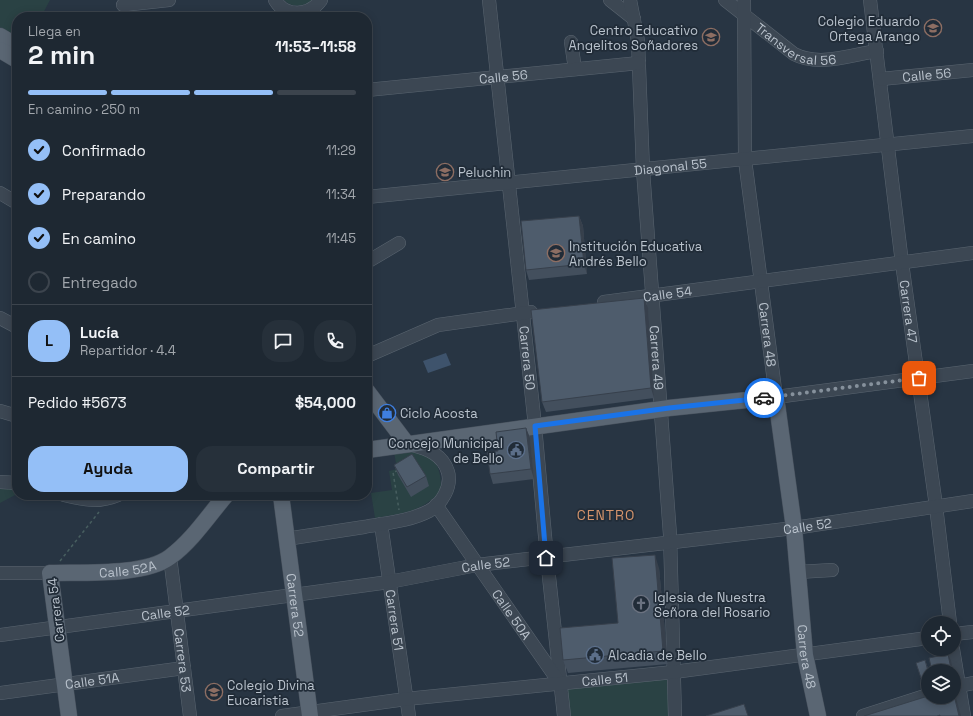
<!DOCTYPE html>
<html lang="es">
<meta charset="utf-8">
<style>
:root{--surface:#1e2832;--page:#26303a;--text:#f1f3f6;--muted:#a1a6ac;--line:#3c444d;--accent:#94bff7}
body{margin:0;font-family:"Space Grotesk",sans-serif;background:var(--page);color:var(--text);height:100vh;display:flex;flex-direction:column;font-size:15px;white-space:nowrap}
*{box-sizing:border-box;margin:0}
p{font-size:13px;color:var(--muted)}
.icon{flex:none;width:22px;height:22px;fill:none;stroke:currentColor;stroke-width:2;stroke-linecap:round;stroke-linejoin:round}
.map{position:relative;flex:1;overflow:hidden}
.side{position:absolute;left:12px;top:12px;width:360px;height:488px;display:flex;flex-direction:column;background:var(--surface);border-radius:16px;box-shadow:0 2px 10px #0003,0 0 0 1px var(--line)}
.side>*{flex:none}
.tools{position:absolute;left:921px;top:616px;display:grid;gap:8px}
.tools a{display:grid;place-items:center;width:40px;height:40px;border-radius:50%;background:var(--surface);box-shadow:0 2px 10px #0003,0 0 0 1px var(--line);font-size:20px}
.pin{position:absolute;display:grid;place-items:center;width:34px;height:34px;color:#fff;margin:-17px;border-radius:8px;box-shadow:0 2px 6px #0006}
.courier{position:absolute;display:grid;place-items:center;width:40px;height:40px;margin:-20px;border:3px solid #1a73e8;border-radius:50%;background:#fff;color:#222;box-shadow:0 1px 5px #0007}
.overview em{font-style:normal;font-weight:600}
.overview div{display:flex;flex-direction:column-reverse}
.overview{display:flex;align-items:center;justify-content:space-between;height:68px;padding:0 16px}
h1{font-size:26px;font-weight:600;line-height:30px}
.bar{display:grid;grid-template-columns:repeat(4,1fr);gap:6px 4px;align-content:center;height:48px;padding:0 16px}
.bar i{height:5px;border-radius:3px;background:var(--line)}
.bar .selected{background:var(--accent)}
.bar p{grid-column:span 4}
.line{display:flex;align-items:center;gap:10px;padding:0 16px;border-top:1px solid var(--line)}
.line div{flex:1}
.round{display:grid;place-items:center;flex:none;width:42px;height:42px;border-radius:16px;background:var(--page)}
ol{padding:0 16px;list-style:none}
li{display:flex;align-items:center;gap:12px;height:44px}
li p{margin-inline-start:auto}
li .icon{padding:4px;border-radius:50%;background:var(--accent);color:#111;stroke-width:4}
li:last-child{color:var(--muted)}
li i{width:22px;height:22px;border:2px solid var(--line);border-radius:50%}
.action{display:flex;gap:8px;margin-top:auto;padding:8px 16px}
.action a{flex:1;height:46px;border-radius:16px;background:var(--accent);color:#111;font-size:16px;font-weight:600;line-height:46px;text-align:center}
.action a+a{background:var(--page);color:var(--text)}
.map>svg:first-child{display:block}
</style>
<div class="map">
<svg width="973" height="716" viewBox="0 0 973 716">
<rect width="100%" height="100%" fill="#283543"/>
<path fill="#2a4244" d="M0,0h50l-9,17h-24v19l-17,-9z
M284,0h28c-9,7 -20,8 -28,0z
M408,451c26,3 34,14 33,40 -21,22 -38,22 -66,27l-4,-25 21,-3 -3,-19 8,-2 -3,-17z
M0,486l17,2v6l-17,9z
M667,673l2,43h-106l-3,-32z"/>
<path fill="#3e536c" d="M446,353l5,12 -23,8 -5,-12z"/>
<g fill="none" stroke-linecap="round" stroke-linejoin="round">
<defs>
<g id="minor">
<path d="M275,0c11,18 34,16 46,0"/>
<path id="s1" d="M489,0l46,426 12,132 17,158"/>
<path d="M610,0l24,19"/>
<path id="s2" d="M630,0l8,41 5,129 27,365 5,181"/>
<path id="s3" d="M725,0l69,54c25,13 56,1 83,-3"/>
<path id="s4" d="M744,0l1,160 31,237 197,-26"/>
<path id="s5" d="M870,0l32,263 34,243 14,117"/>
<path d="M123,5l46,-5"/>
<path d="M571,42l4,27"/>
<path id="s6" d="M881,79l92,-9"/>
<path id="s7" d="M367,90l272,-27"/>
<path d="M0,193l17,10"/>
<path id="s8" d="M367,197l606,-61"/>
<path d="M367,262l32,-19"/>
<path id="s9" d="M604,302l369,-49"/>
<path d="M0,318l17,9"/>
<path d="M367,356l71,-31 93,-13"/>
<path d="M0,411l17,5"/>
<path d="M0,482l17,1"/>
<path d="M64,495c20,5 35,8 54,0"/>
<path id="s10" d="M436,505l123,177"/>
<path id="s11" d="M381,524l28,192"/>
<path d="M286,539c26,-4 52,-8 78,-12 22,-4 46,-6 65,-16 13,-7 23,-25 19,-39 -5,-17 -20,-23 -36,-27"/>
<path id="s12" d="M170,557l20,159"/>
<path d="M798,572l34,-2"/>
<path d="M0,573h50"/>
<path d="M954,634l19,-2"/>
<path id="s13" d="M0,635l389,-53 88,-17 317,-37 179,-27"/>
<path d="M953,649l11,67"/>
<path d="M954,687l19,-4"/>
<path id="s14" d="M0,693l184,-25"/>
<path id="s15" d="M282,716l124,-17 268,-27 254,-34"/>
<path d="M863,716l65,-21"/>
</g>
<g id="major">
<path d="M0,36l17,10"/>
<path d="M0,50l17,10"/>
<path d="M367,391l40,53"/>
<path id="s16" d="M367,450l302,-42 107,-11 18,131 11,127 13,61"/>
<path id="s17" d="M281,495l29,221"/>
<path id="s18" d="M69,716l-19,-143c32,-1 95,3 120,-16 22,-16 39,-42 56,-62"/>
</g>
</defs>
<use href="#minor" stroke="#5a6570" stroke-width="14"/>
<use href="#major" stroke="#46505c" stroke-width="17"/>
<path stroke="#485f60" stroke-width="1.5" stroke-dasharray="3 3" stroke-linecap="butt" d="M398,471l-5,1 6,38
M60,561l39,-49"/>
<use href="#minor" stroke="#3c4753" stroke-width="13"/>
<use href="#major" stroke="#5a6673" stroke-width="16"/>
</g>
<path fill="#434f5d" d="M579,216l4,10 4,48 -58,6 -3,-10z
M648,308l6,90 -108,14 -4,-10z
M526,428l4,10 4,41 -41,5 -3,-10 8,-23z
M394,465l32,11 3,10 -18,11 -13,-22z
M659,568l9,96 -100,9 -5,-13 55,-37z
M925,660l4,11h-1v13l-5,1 -2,-7z"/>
<path fill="#37404c" d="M579,216l4,10 4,48 -3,-10z
M644,298l4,10 6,90 -3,-10z
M526,428l4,10 4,41 -3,-10z
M655,555l4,13 9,96 -5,-13z
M948,654l3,7 2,10h-1l-1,-2z
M954,693l2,5 5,18h-2z"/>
<path fill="#4e5c6c" stroke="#37404c" d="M579,216l5,48 -58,6 -5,-49z
M644,298l7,90 -109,14 -11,-92z
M526,428l5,41 -41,5 -3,-22 11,-1 -2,-19z
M412,454l14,22 -19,11 -13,-22z
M655,555l8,96 -100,9 -3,-32 58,-5 -6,-65z
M948,654l3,15 -8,2h-11l-3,-13z
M925,660l3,11v5l-7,2 -5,-15z
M954,695l5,21h-19v-1l-3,1h-73l64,-20v1h26z
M744,704l4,12h-42z"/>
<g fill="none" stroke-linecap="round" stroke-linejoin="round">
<path stroke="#86919c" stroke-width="4" stroke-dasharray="0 7.2" d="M764,398l155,-20"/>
<path stroke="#1a73e8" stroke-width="5" d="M546,558l-11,-132 134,-18 95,-10"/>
</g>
<defs>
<symbol id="school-ring" viewBox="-11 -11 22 22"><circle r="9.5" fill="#212c38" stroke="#8d6e63" stroke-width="1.5"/><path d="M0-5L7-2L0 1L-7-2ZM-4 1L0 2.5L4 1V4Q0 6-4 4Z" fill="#8d6e63"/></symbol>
<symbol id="shop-ring" viewBox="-11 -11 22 22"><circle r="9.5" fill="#212c38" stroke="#3f7fe0" stroke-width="1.5"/><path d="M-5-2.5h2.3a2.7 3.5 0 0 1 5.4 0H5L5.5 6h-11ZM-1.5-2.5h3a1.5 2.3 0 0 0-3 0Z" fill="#3f7fe0"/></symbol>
<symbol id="civic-ring" viewBox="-11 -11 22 22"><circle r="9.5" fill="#212c38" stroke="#5c6f8a" stroke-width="1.5"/><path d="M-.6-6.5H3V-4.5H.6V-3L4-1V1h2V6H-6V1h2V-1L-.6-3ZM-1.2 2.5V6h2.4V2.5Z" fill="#5c6f8a"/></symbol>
<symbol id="church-ring" viewBox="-11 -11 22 22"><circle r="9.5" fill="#212c38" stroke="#6b7280" stroke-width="1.5"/><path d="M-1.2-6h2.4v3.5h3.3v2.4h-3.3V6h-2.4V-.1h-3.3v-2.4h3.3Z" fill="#6b7280"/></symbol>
</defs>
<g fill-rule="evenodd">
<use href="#school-ring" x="923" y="18" width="20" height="20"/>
<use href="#school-ring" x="701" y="27" width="20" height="20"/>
<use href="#school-ring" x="435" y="162" width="20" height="20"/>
<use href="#school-ring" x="546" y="243" width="20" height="20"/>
<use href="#shop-ring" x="377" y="403" width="20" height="20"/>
<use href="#civic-ring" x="506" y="440" width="20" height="20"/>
<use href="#church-ring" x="631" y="594" width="20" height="20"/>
<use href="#civic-ring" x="585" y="645" width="20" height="20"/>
<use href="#school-ring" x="204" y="682" width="20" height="20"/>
</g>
<g text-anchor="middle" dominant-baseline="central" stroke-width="3.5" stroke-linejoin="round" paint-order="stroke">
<g font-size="13" fill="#b9c2cc" stroke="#212c38" text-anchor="start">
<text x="920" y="21" text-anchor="end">Colegio Eduardo<tspan x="920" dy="15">Ortega Arango</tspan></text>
<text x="698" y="30" text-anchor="end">Centro Educativo<tspan x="698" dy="15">Angelitos Soñadores</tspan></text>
<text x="458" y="172">Peluchin</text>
<text x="569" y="246">Institución Educativa<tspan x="569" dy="15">Andrés Bello</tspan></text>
<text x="400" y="413">Ciclo Acosta</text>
<text x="503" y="443" text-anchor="end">Concejo Municipal<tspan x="503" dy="15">de Bello</tspan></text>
<text x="654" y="597">Iglesia de Nuestra<tspan x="654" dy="15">Señora del Rosario</tspan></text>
<text x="608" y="655">Alcadia de Bello</text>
<text x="227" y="685">Colegio Divina<tspan x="227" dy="15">Eucaristia</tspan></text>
</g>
<g font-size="13" fill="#b9c2cc" stroke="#212c38">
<text stroke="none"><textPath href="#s3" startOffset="86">Transversal 56</textPath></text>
<text stroke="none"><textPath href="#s6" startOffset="46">Calle 56</textPath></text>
<text stroke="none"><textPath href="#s7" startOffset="137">Calle 56</textPath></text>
<text stroke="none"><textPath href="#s8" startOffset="305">Diagonal 55</textPath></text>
<text stroke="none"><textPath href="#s9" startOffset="64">Calle 54</textPath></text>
<text stroke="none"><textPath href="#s5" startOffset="314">Carrera 47</textPath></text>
<text stroke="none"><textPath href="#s4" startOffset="336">Carrera 48</textPath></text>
<text stroke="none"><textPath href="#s1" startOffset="360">Carrera 50</textPath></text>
<text stroke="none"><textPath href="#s2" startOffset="359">Carrera 49</textPath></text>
<text stroke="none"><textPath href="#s13" startOffset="815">Calle 52</textPath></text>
<text stroke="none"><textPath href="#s13" startOffset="491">Calle 52</textPath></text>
<text stroke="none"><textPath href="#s18" startOffset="222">Calle 52A</textPath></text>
<text stroke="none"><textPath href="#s17" startOffset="111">Carrera 52</textPath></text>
<text transform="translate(56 610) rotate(-97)">Carrera 54</text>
<text stroke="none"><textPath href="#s13" startOffset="167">Calle 52</textPath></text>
<text stroke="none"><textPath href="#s10" startOffset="133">Calle 50A</textPath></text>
<text stroke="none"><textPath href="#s11" startOffset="97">Carrera 51</textPath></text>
<text stroke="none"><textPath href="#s16" startOffset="674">Carrera 48</textPath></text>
<text stroke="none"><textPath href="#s12" startOffset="104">Carrera 53</textPath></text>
<text stroke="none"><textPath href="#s15" startOffset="325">Calle 51</textPath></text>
<text stroke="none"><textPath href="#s14" startOffset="93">Calle 51A</textPath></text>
</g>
<g font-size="14" letter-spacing="1" fill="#d5946c" stroke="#212c38">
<text x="606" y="515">CENTRO</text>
</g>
</g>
</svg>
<div class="tools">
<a><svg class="icon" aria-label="locate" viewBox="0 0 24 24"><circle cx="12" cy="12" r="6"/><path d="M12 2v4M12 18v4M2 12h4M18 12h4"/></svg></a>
<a><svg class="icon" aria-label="layers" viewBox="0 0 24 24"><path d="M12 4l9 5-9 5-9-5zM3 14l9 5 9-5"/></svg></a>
</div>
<div class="pin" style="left:919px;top:378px;background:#ea580c"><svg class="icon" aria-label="bag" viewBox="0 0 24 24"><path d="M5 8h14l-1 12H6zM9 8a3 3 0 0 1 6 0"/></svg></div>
<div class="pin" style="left:546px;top:558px;background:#1f2937"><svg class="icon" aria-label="home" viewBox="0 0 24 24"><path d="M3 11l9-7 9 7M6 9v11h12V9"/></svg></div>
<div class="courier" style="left:764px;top:398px"><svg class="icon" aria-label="car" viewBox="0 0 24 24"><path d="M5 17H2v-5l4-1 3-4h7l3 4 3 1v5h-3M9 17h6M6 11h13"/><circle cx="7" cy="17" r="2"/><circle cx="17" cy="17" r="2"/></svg></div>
<section class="side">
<div class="overview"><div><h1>2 min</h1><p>Llega en</p></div><em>11:53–11:58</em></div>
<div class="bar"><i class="selected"></i><i class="selected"></i><i class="selected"></i><i></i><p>En camino · 250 m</p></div>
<ol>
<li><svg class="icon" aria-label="check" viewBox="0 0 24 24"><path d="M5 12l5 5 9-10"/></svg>Confirmado<p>11:29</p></li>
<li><svg class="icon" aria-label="check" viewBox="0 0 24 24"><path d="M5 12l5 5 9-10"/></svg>Preparando<p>11:34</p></li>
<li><svg class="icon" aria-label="check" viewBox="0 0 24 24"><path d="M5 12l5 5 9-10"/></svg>En camino<p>11:45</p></li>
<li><i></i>Entregado</li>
</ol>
<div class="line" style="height:72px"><b class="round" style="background:var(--accent);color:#111">L</b><div><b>Lucía</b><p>Repartidor · 4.4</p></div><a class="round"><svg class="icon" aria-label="chat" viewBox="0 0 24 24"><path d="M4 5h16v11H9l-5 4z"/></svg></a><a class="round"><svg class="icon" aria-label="phone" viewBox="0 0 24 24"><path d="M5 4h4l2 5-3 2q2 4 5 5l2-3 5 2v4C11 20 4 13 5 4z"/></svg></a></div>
<div class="line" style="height:52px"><div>Pedido #5673</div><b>$54,000</b></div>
<div class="action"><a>Ayuda</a><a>Compartir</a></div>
</section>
</div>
